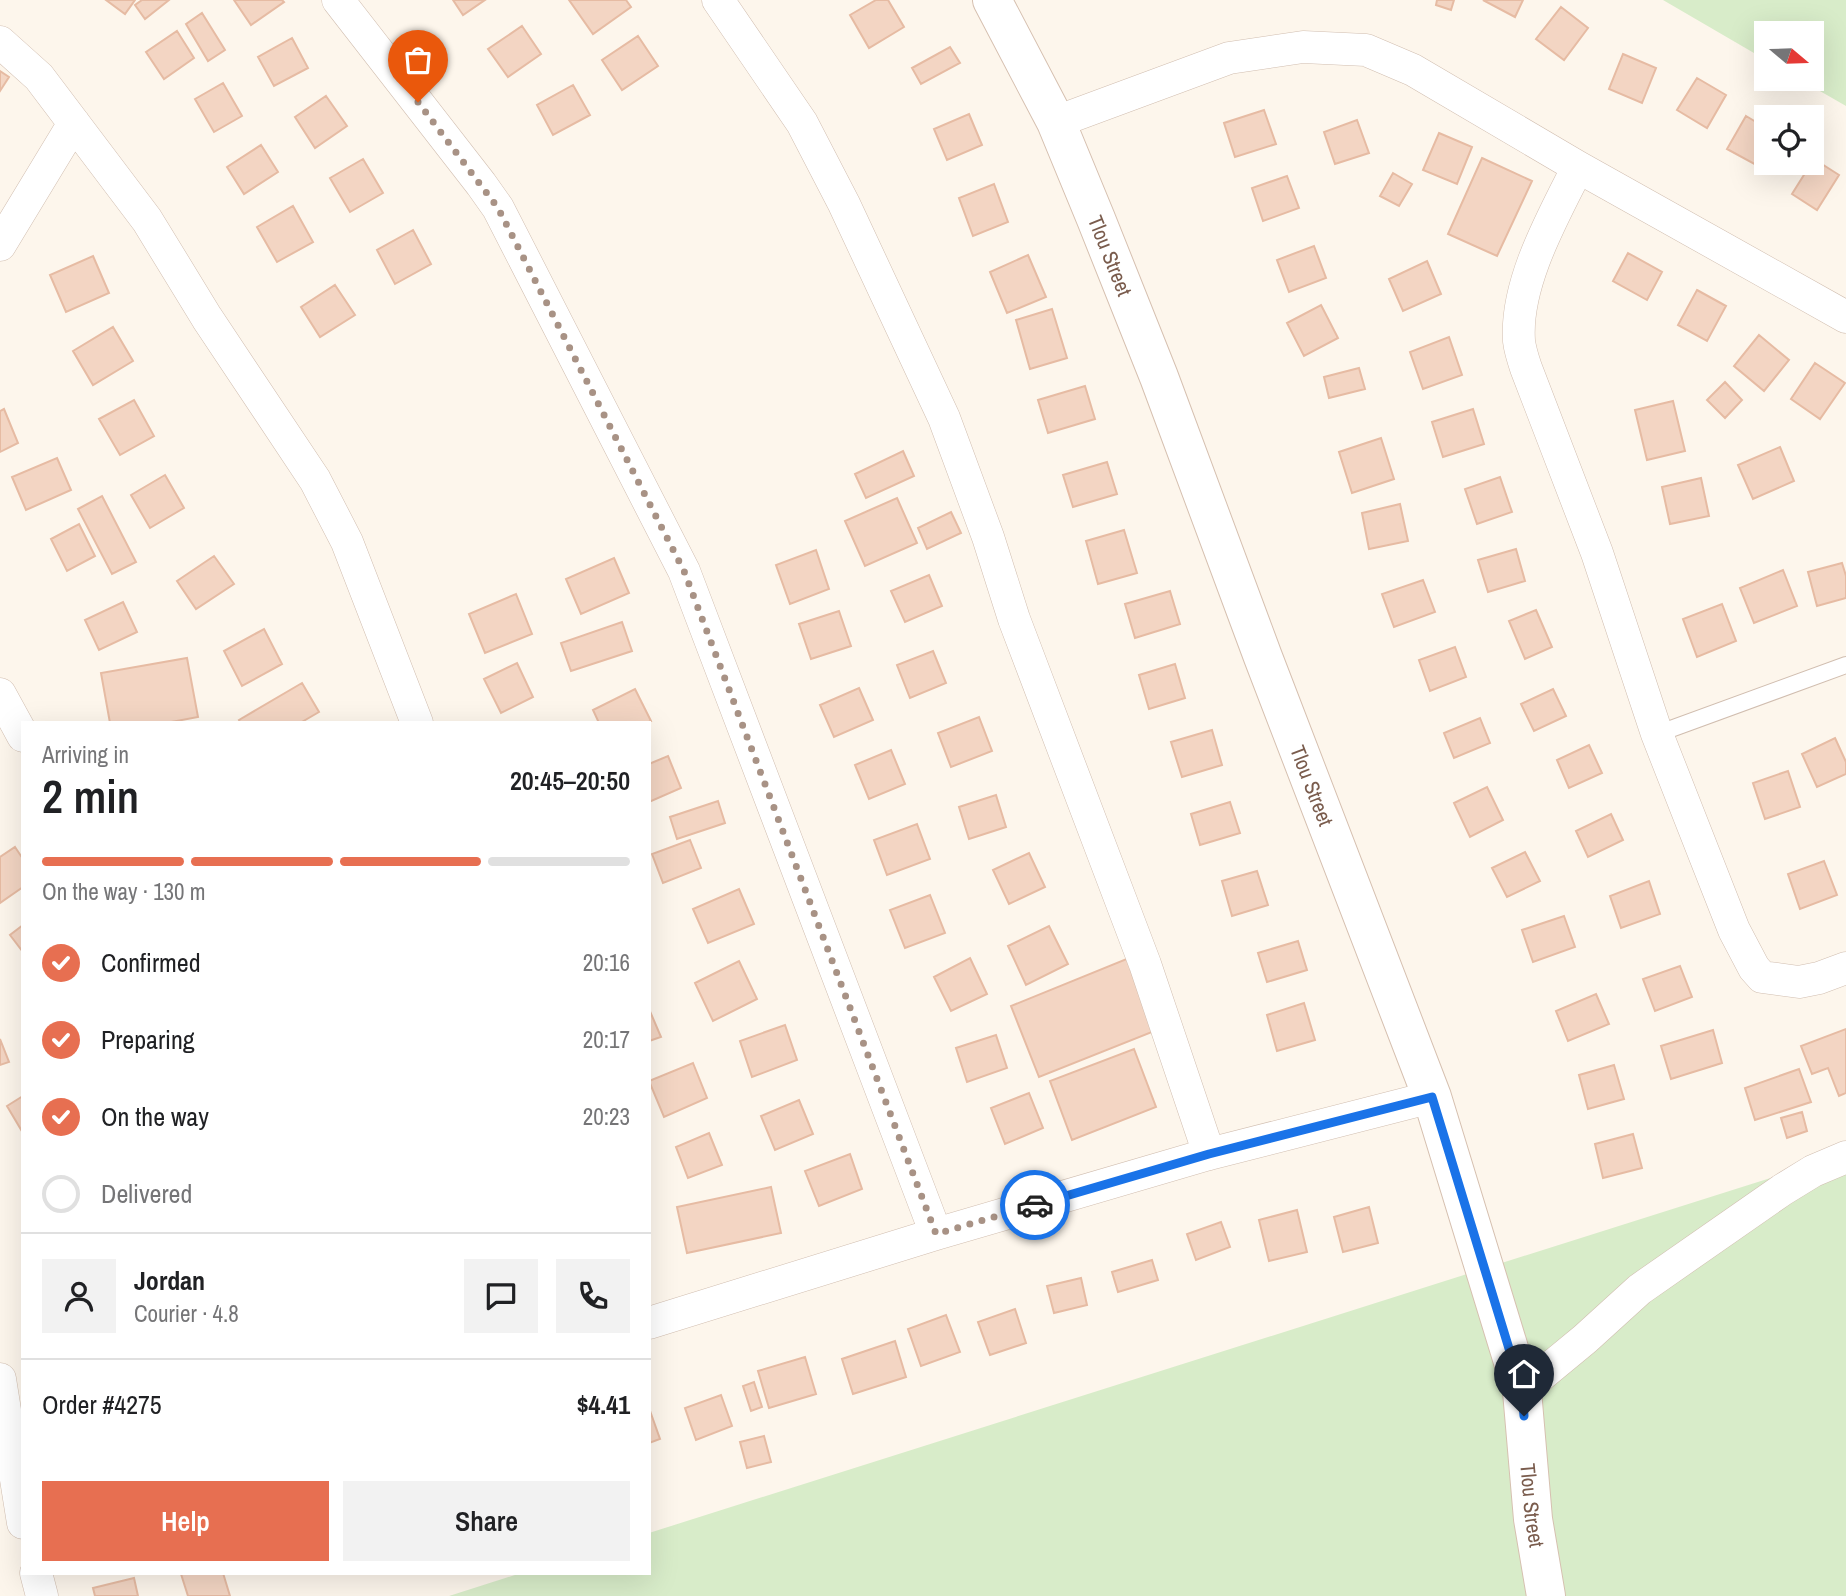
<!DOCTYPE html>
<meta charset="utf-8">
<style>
:root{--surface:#fff;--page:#f2f2f2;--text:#202124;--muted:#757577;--line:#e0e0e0;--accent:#e76f51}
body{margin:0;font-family:"Archivo Narrow",sans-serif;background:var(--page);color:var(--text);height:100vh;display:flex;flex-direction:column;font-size:26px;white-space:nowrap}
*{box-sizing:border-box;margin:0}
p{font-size:23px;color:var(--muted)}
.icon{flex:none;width:38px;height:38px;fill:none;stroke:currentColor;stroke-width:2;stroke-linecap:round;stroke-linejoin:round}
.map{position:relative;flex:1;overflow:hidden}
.panel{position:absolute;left:21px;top:721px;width:630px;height:854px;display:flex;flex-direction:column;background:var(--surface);border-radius:0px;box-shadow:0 7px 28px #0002}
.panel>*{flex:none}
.needle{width:46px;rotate:109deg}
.fabs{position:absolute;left:1754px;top:21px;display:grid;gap:14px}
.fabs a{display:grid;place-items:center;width:70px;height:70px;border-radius:0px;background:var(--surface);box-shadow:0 7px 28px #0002;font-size:35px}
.pin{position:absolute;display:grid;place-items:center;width:60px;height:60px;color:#fff;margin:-72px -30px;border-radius:50% 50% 50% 0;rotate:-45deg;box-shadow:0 0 7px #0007}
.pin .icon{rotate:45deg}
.courier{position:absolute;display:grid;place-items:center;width:70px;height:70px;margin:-35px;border:5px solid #1a73e8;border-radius:50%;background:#fff;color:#222;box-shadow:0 2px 9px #0007}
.head em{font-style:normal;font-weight:600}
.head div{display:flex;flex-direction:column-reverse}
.head{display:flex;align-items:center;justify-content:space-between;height:119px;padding:0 21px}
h1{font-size:46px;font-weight:600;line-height:52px}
.bar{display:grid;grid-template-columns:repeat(4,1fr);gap:10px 7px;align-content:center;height:84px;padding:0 21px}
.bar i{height:9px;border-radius:5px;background:var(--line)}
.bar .on{background:var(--accent)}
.bar p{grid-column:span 4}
.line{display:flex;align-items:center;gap:18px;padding:0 21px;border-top:2px solid var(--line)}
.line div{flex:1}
.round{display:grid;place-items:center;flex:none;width:74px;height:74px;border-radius:0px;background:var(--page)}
ol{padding:0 21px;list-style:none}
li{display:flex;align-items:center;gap:21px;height:77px}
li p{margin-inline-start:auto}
li .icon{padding:7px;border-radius:50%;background:var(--accent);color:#fff;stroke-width:4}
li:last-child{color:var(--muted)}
li i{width:38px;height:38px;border:4px solid var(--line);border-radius:50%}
.button{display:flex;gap:14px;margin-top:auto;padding:14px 21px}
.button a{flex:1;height:80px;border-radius:0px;background:var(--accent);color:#fff;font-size:28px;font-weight:600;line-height:80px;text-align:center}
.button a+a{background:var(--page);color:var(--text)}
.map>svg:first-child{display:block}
</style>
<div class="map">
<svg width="1846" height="1596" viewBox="0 0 1846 1596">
<rect width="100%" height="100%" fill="#fdf6ec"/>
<path fill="#d8ecc9" d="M1663,0h183v106l-47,-27h12v-46h-45v27z
M1846,1154v442h-1397l72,-23h128v-40z"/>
<path fill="#f3d5c3" stroke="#e6bba3" stroke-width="2" d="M106,0h29l-10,14z
M142,0h27l-24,19 -10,-14z
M234,0h48l2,2 -33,23z
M453,0h32l-22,15z
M569,0h57l5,7 -38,27z
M876,0h12l16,27 -35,21 -19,-33z
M1437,0h17l-3,10 -15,-5z
M1483,0h40l-8,17z
M1561,7l27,21 -24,32 -28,-21z
M202,13l23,37 -17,11 -22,-37z
M522,26l19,28 -33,23 -20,-28z
M177,31l17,27 -30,21 -18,-27z
M638,36l20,30 -36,24 -20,-30z
M292,38l16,30 -34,18 -16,-29z
M950,47l10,16 -39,21 -9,-16z
M1623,54l33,14 -14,35 -33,-14z
M0,71l9,6 -9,14z
M1697,78l29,17 -19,33 -30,-18z
M223,83l19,33 -28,16 -19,-33z
M573,85l17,30 -37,20 -16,-30z
M326,96l21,30 -32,22 -20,-31z
M1264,110l12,34 -41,13 -11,-34z
M969,114l13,31 -35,15 -13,-31z
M1746,116l20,12v24l-8,14 -31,-17z
M1357,120l12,33 -34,11 -11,-32z
M1439,133l33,14 -15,37 -34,-14z
M261,145l17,27 -34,22 -17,-27z
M1482,158l50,23 -35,75 -49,-22z
M363,159l20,34 -33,19 -20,-34z
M1814,159l25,16 -22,35 -25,-16z
M1393,173l19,11 -13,22 -19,-10z
M1287,176l12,32 -36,13 -11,-33z
M994,184l14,38 -35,14 -14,-38z
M293,206l20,36 -36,20 -20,-35z
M413,230l18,34 -36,20 -18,-34z
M1314,246l12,32 -37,14 -12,-32z
M1628,253l34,19 -15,28 -34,-19z
M1028,255l18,42 -39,16 -17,-41z
M93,256l16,37 -43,19 -16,-37z
M1427,261l14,33 -38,17 -14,-32z
M335,285l20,30 -35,22 -19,-30z
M1697,290l29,16 -19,35 -29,-16z
M1321,305l17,33 -34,18 -17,-33z
M1052,309l15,49 -37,11 -14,-49z
M113,327l20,34 -40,24 -20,-34z
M1759,335l30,25 -25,31 -30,-25z
M1449,337l13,38 -39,14 -13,-37z
M1815,363l30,20 -25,36 -29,-20z
M1359,368l6,21 -36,9 -5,-21z
M1725,382l17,18 -17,18 -18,-18z
M1085,386l10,33 -47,14 -10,-33z
M134,400l20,36 -34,19 -21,-36z
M1673,401l12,50 -38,9 -12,-50z
M4,409l14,34 -18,9v-41z
M1473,409l11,35 -41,13 -11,-35z
M1381,438l13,41 -42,14 -13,-41z
M1780,447l14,34 -41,18 -15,-34z
M903,451l11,25 -48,22 -11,-24z
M57,458l14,32 -45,20 -14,-33z
M1107,462l10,32 -44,13 -10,-32z
M165,475l19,33 -34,20 -19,-33z
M1500,477l12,35 -35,12 -12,-35z
M1701,478l8,38 -39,8 -8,-37z
M102,496l34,66 -24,12 -34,-65z
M897,498l20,45 -52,23 -20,-45z
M1400,504l8,37 -39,8 -7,-36z
M951,512l10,21 -34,16 -9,-21z
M79,524l16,32 -28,15 -16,-32z
M1124,530l13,43 -39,11 -12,-43z
M1516,549l9,32 -37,11 -10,-32z
M816,550l13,39 -39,15 -14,-39z
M214,556l20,28 -38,25 -19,-28z
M614,558l15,35 -48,21 -15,-35z
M1842,563l4,13v22l-29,8 -9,-34z
M1783,570l14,36 -43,17 -14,-35z
M929,575l13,31 -37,16 -14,-31z
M1423,580l12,32 -41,15 -12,-33z
M1170,591l10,33 -45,14 -10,-34z
M516,594l16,40 -47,19 -16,-39z
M123,602l14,30 -38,18 -14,-30z
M1722,604l14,37 -39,16 -14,-38z
M1536,610l16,37 -27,12 -16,-38z
M839,611l12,35 -40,13 -12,-35z
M622,622l10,29 -61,20 -10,-28z
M264,629l18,35 -40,22 -18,-35z
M1455,647l11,30 -36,14 -11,-31z
M933,651l13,32 -36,15 -13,-33z
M187,658l11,59 -32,6h-56l-9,-50z
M517,663l16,34 -32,16 -17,-34z
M1175,664l10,34 -36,11 -10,-34z
M302,683l17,29 -19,11h-59l-2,-3z
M859,688l14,32 -39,17 -14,-32z
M635,689l16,32 -5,2h-47l-6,-13z
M1553,689l13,27 -32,15 -13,-27z
M979,717l13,34 -41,16 -13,-34z
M1480,718l10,25 -36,15 -10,-25z
M1212,730l10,35 -40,12 -11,-35z
M1835,738l11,24v12l-29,13 -15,-33z
M1589,745l13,28 -33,15 -12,-28z
M891,750l14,34 -36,15 -14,-34z
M668,756l13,32 -32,14v-38z
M1788,771l12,36 -35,12 -12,-36z
M1487,787l16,33 -33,17 -16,-34z
M996,795l10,32 -37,12 -10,-32z
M718,801l7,22 -48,16 -7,-22z
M1230,802l10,31 -40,12 -9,-31z
M1611,814l12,26 -35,17 -12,-26z
M917,824l13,35 -43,16 -13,-35z
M690,840l11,28 -38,15 -11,-29z
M15,847l8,12v28l-23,16v-46z
M1525,852l15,29 -33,16 -15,-29z
M1029,853l16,34 -36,17 -16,-34z
M1824,861l13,34 -37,14 -12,-35z
M1257,871l11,34 -36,11 -10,-35z
M1649,881l11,33 -39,14 -11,-32z
M739,889l15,35 -46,19 -15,-34z
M930,895l15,38 -40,15 -15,-38z
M1564,916l11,31 -42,15 -11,-32z
M23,925v27l-13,-17z
M1049,926l19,38 -42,21 -18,-39z
M1298,941l9,29 -40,12 -9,-29z
M970,958l17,36 -36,17 -17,-34z
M1129,958l28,72 -118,47 -28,-71z
M739,961l18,38 -44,22 -18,-38z
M1680,966l12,31 -37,14 -12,-32z
M1596,994l13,30 -41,17 -12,-30z
M1304,1003l11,37 -38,11 -10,-36z
M649,1009l12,28 -12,4z
M785,1025l12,35 -45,17 -12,-36z
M1846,1029v64l-7,3 -11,-28 -16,6 -11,-28z
M1713,1030l9,33 -51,16 -10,-33z
M996,1035l11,33 -40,14 -11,-34z
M0,1039l9,23 -9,3z
M1134,1049l22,58 -84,33 -22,-59z
M693,1063l14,35 -43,19 -15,-36z
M1614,1065l10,34 -36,10 -9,-34z
M1799,1069l12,33 -56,18 -10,-32z
M1029,1093l14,35 -38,16 -14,-36z
M23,1096v37l-16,-27z
M799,1100l14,34 -38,16 -14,-34z
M1802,1112l5,19 -20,7 -6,-20z
M709,1133l13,32 -34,13 -12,-31z
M1633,1134l9,34 -39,10 -8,-34z
M850,1154l12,35 -43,17 -14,-35z
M771,1187l10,46 -94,20 -10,-46z
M1369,1207l9,36 -35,9 -9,-35z
M1297,1210l10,42 -38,9 -10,-41z
M1221,1222l9,25 -34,13 -9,-26z
M1152,1260l6,20 -40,12 -6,-20z
M1081,1278l6,27 -33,8 -7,-27z
M1015,1309l11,34 -36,12 -12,-33z
M946,1315l14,37 -39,14 -13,-37z
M895,1341l11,36 -53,17 -11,-35z
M805,1357l11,37 -47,14 -11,-37z
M754,1382l8,25 -11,4 -8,-25z
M721,1395l11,31 -36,14 -11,-32z
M649,1408l11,31 -11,4z
M764,1436l7,26 -24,6 -7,-26z
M223,1573l7,23h-42l-7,-22z
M134,1578l4,18h-43l-2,-8z"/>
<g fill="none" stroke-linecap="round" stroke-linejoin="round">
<defs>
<path id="lane" d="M1657,734l189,-69"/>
<path id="street" d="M338,0l143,184 17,24 186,363 252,663
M718,0l84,123 42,81 100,214 44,119 26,82 131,345 64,190
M0,42l39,35 108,143 60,98 108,162 32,62 70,181
M1056,122l173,-64 74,-11 63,3 47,20 165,97 268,150
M1578,167c-25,50 -63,116 -59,174 1,9 4,18 7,27l71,185 60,181 77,196 20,38 8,9 37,5 20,-4 27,-10
M0,245l74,-122
M0,694l23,42
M649,1323l287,-89 273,-80 223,-57
M0,1379l23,144
M1522,1391l63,-52 55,-50 142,-99 31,-19 33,-14
M36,1573l6,23"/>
<g id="secondary">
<path id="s1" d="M992,0l64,122 40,97 63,158 104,280 169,440 90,294 11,128 13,77"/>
</g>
</defs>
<use href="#lane" stroke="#d1beb0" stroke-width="18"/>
<use href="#street" stroke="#d1beb0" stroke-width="33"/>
<use href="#secondary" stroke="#d6c0b0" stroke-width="40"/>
<use href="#lane" stroke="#fff" stroke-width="16"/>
<use href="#street" stroke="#fff" stroke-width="32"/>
<use href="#secondary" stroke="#fff" stroke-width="38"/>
</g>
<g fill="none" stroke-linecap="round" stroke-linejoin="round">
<path stroke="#a89285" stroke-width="7" stroke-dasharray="0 12.6" d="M418,102l80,106 186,363 252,663 99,-29"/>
<path stroke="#1a73e8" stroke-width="9" d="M1035,1205l174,-51 223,-57 90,294 2,25"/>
</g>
<g text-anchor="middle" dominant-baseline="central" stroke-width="6" stroke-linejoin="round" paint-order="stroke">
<g font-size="21" fill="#7a5c4d" stroke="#fffaf3">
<text stroke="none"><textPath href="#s1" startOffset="282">Tlou Street</textPath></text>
<text stroke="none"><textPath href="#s1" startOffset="849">Tlou Street</textPath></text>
<text stroke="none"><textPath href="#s1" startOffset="1605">Tlou Street</textPath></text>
</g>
</g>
</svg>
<div class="fabs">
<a><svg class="needle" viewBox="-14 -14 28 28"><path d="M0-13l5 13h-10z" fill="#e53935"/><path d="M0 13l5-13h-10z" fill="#757577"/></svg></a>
<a><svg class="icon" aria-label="locate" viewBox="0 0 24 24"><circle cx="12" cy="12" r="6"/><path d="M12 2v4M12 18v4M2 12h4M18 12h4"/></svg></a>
</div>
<div class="pin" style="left:418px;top:102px;background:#ea580c"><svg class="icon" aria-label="bag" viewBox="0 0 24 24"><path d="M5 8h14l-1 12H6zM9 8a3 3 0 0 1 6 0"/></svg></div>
<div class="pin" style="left:1524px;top:1416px;background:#1f2937"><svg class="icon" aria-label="home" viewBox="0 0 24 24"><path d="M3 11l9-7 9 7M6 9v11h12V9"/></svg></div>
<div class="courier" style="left:1035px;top:1205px"><svg class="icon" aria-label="car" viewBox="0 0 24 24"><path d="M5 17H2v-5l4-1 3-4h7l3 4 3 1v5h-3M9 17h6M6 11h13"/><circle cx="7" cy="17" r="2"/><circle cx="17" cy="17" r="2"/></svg></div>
<section class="panel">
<div class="head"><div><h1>2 min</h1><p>Arriving in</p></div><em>20:45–20:50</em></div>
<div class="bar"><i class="on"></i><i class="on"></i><i class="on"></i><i></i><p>On the way · 130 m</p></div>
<ol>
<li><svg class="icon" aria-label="check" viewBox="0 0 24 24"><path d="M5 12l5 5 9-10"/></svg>Confirmed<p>20:16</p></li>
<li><svg class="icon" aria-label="check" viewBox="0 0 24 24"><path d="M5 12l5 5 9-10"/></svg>Preparing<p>20:17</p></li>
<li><svg class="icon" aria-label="check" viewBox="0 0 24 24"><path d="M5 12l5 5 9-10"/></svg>On the way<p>20:23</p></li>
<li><i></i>Delivered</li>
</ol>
<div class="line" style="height:126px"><a class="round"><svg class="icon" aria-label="person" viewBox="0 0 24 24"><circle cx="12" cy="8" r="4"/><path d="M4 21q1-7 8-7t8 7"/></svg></a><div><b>Jordan</b><p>Courier · 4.8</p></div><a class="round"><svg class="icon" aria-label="chat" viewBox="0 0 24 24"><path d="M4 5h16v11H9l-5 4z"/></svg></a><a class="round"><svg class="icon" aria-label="phone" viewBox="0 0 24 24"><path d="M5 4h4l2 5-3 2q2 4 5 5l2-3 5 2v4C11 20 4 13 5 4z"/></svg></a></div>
<div class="line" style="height:91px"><div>Order #4275</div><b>$4.41</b></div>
<div class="button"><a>Help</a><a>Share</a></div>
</section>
</div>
